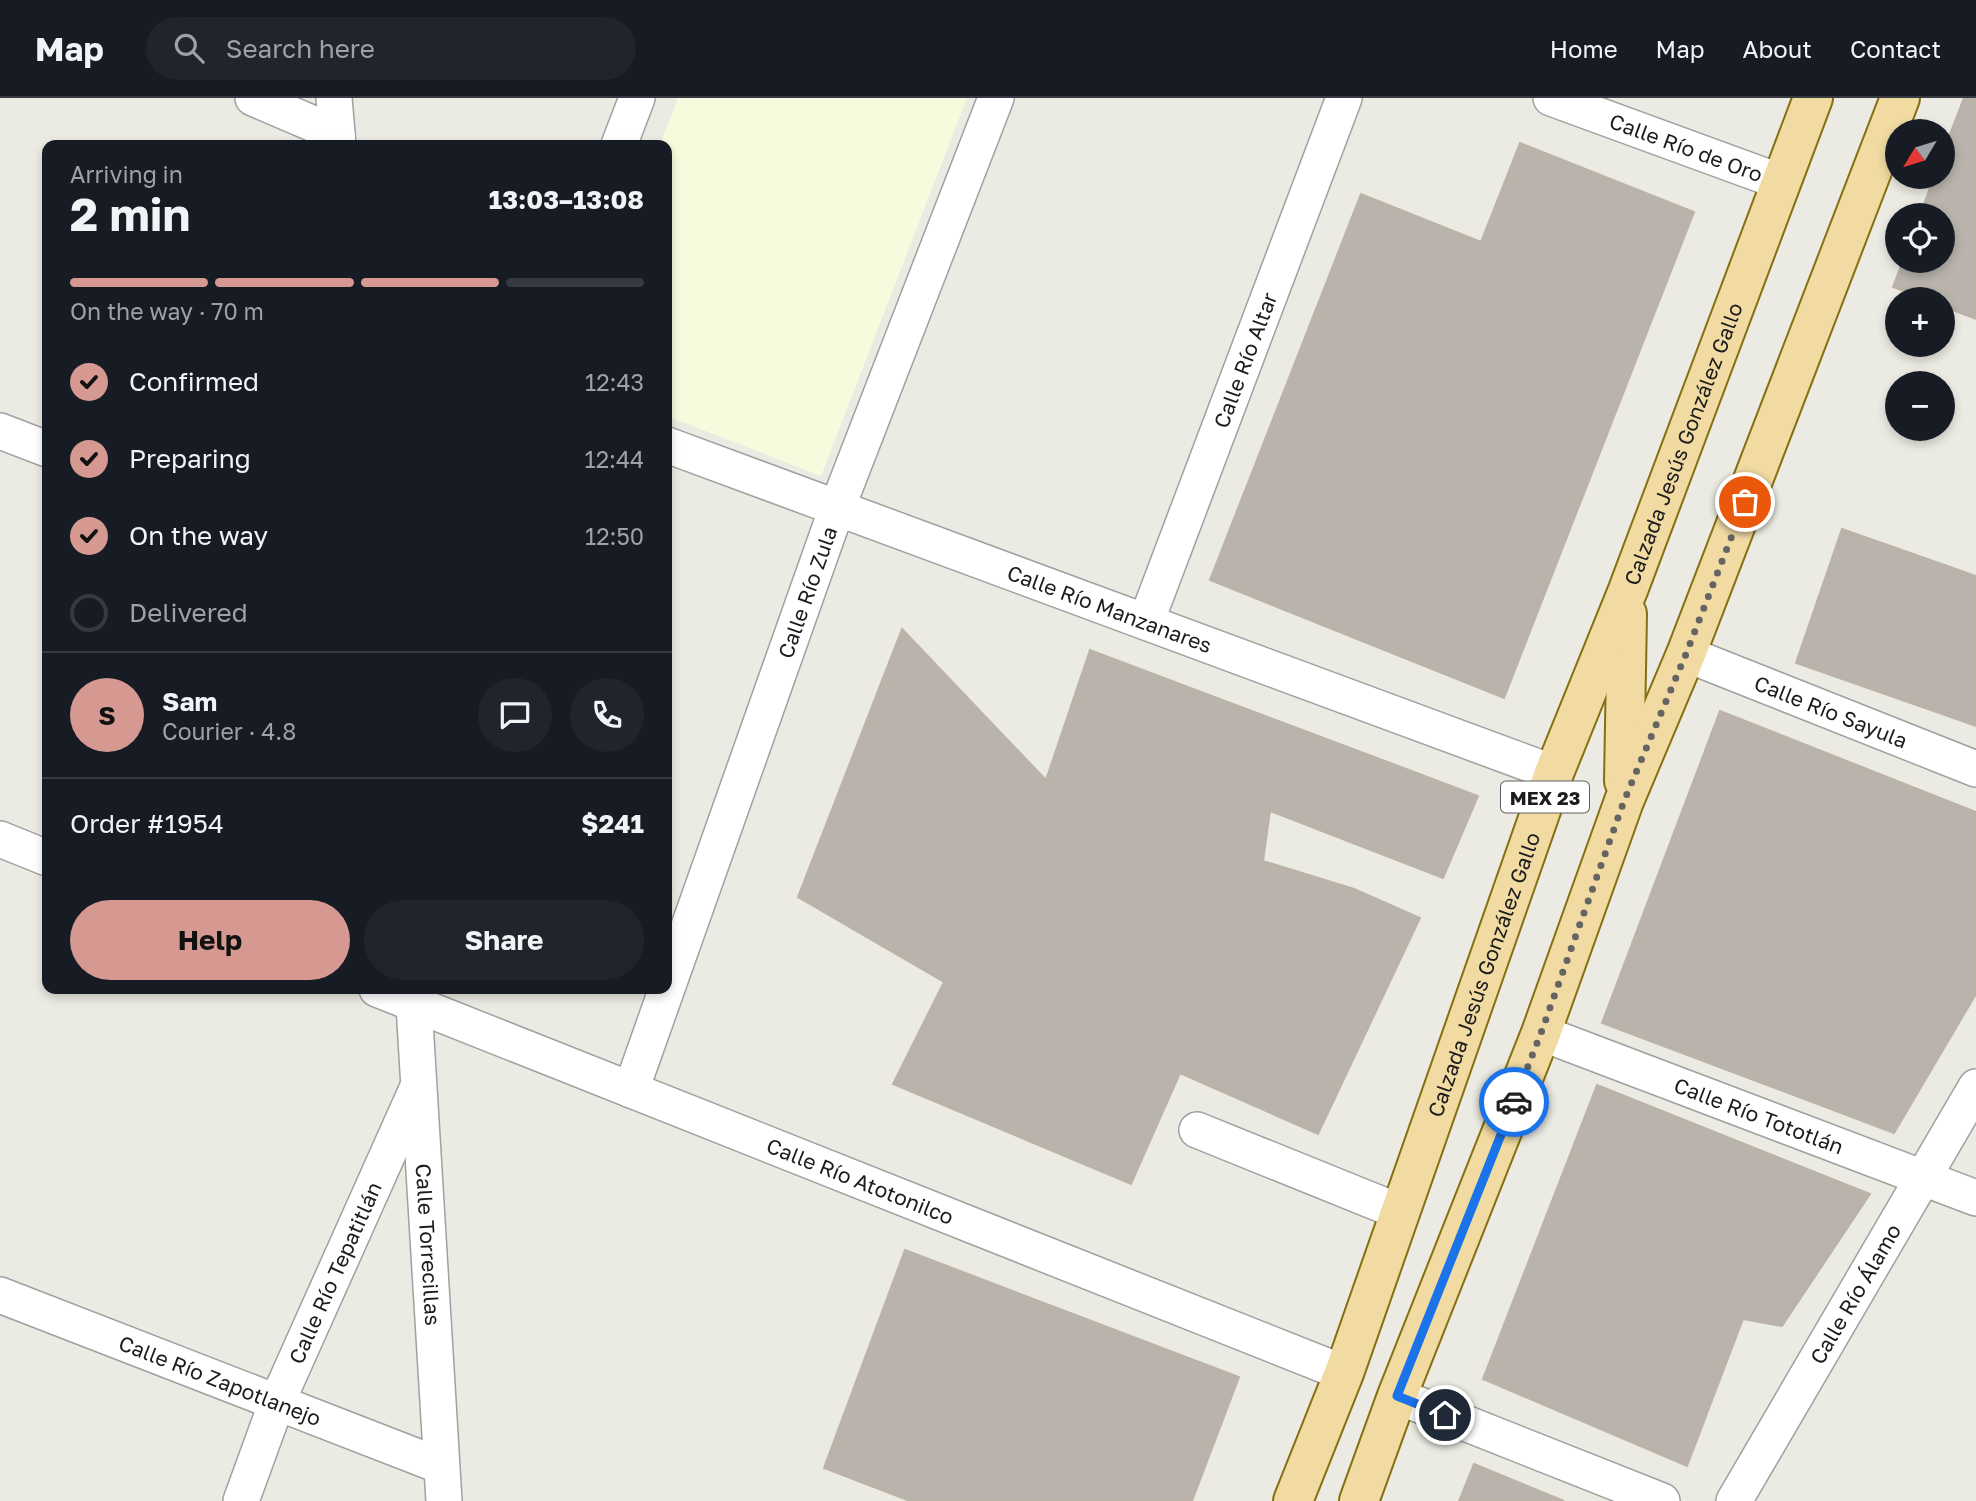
<!DOCTYPE html>
<meta charset="utf-8">
<style>
:root{--surface:#171b24;--page:#20242c;--text:#f1f3f6;--muted:#9ea1a6;--line:#363941;--accent:#d59991}
body{margin:0;font-family:"Golos Text",sans-serif;background:var(--page);color:var(--text);height:100vh;display:flex;flex-direction:column;font-size:26px;white-space:nowrap}
*{box-sizing:border-box;margin:0}
p{font-size:23px;color:var(--muted)}
.icon{flex:none;width:38px;height:38px;fill:none;stroke:currentColor;stroke-width:2;stroke-linecap:round;stroke-linejoin:round}
.map{position:relative;flex:1;overflow:hidden}
.panel{position:absolute;left:42px;top:42px;width:630px;height:854px;display:flex;flex-direction:column;background:var(--surface);border-radius:14px;box-shadow:0 4px 10px #0003}
.panel>*{flex:none}
.needle{width:46px;rotate:232deg}
.buttons{position:absolute;left:1885px;top:21px;display:grid;gap:14px}
.buttons a{display:grid;place-items:center;width:70px;height:70px;border-radius:50%;background:var(--surface);box-shadow:0 4px 10px #0003;font-size:35px}
.pin{position:absolute;display:grid;place-items:center;width:60px;height:60px;color:#fff;margin:-30px;border:4px solid #fff;border-radius:50%;box-shadow:0 2px 7px #0007}
.courier{position:absolute;display:grid;place-items:center;width:70px;height:70px;margin:-35px;border:5px solid #1a73e8;border-radius:50%;background:#fff;color:#222;box-shadow:0 2px 9px #0007}
.head em{font-style:normal;font-weight:700}
.head div{display:flex;flex-direction:column-reverse}
.head{display:flex;align-items:center;justify-content:space-between;height:119px;padding:0 28px}
h1{font-size:46px;font-weight:700;line-height:52px}
.bar{display:grid;grid-template-columns:repeat(4,1fr);gap:10px 7px;align-content:center;height:84px;padding:0 28px}
.bar i{height:9px;border-radius:5px;background:var(--line)}
.bar .selected{background:var(--accent)}
.bar p{grid-column:span 4}
.line{display:flex;align-items:center;gap:18px;padding:0 28px;border-top:2px solid var(--line)}
.line div{flex:1}
.round{display:grid;place-items:center;flex:none;width:74px;height:74px;border-radius:37px;background:var(--page)}
ol{padding:0 28px;list-style:none}
li{display:flex;align-items:center;gap:21px;height:77px}
li p{margin-inline-start:auto}
li .icon{padding:7px;border-radius:50%;background:var(--accent);color:#111;stroke-width:4}
li:last-child{color:var(--muted)}
li i{width:38px;height:38px;border:4px solid var(--line);border-radius:50%}
.button{display:flex;gap:14px;margin-top:auto;padding:14px 28px}
.button a{flex:1;height:80px;border-radius:42px;background:var(--accent);color:#111;font-size:28px;font-weight:700;line-height:80px;text-align:center}
.button a+a{background:var(--page);color:var(--text)}
header{display:flex;align-items:center;gap:42px;box-sizing:border-box;height:98px;padding:0 35px;background:var(--surface);border-bottom:2px solid var(--line)}
header strong{font-size:33px}
nav{display:flex;gap:38px;margin-inline-start:auto;font-size:24px}
.search{width:490px;height:63px;background:var(--page);display:flex;align-items:center;gap:18px;box-sizing:border-box;padding:0 24px;border-radius:38px;color:var(--muted);font-size:26px}
.map>svg:first-child{display:block}
</style>
<header>
<strong>Map</strong>
<div class="search"><svg class="icon" aria-label="search" viewBox="0 0 24 24"><circle cx="10" cy="10" r="6"/><path d="M15 15l6 6"/></svg>Search here</div>
<nav><a>Home</a><a>Map</a><a>About</a><a>Contact</a></nav>
</header>
<div class="map">
<svg width="1976" height="1403" viewBox="0 0 1976 1403">
<rect width="100%" height="100%" fill="#ecebe3"/>
<path fill="#f7fbdd" d="M678,0h289l-146,378 -154,-60v-271h-7z"/>
<path fill="#b9b3ac" stroke="#bcb3a7" stroke-width="2" d="M1964,0h12v221l-34,-13v-7h-17l-32,-12 10,-26h39v-46h-22l14,-38h8v-22z
M1520,45l174,69 -190,486 -294,-118 151,-386 120,48z
M1842,431l134,47v150l-180,-63z
M902,531l144,151 44,-130 388,146 -35,82 -173,-67 -7,50 91,28 66,29 -102,216 -138,-61 -49,111 -238,-100 51,-102 -146,-85z
M1720,613l256,101v182l-82,139 -292,-110z
M1597,987l273,109 -88,132 -39,-7 -56,147 -204,-87z
M905,1152l334,127 -47,124h-282l-86,-33z
M1474,1366l90,37h-105z"/>
<g fill="none" stroke-linecap="round" stroke-linejoin="round">
<defs>
<g id="minor">
<path d="M253,0l84,36"/>
<path d="M334,0l4,47"/>
<path id="s1" d="M1551,0l230,84"/>
<path d="M619,47l18,-47"/>
<path d="M0,333l47,18"/>
<path id="s2" d="M667,347l887,328"/>
<path id="s3" d="M1146,524l198,-524"/>
<path id="s4" d="M1686,556l290,115"/>
<path d="M0,741l47,19"/>
<path id="s5" d="M377,891l967,384"/>
<path id="s6" d="M413,891l31,512"/>
<path id="s7" d="M1541,935l435,165"/>
<path id="s8" d="M631,992l206,-582 159,-410"/>
<path d="M1197,1032l203,82"/>
<path id="s9" d="M0,1197l441,171"/>
<path d="M1397,1298l265,105"/>
<path id="s10" d="M241,1403l36,-99 140,-313"/>
<path id="s11" d="M1734,1403l242,-414"/>
</g>
<g id="major">
<path d="M1624,683l3,-167"/>
<path id="s12" d="M1293,1403l51,-128 210,-600 74,-183 185,-492"/>
<path d="M1359,1403l38,-105 144,-363 83,-232 62,-147 214,-556"/>
</g>
</defs>
<use href="#minor" stroke="#a0a0a0" stroke-width="38"/>
<use href="#major" stroke="#856f10" stroke-width="42"/>
<use href="#minor" stroke="#fff" stroke-width="35"/>
<use href="#major" stroke="#f1dba3" stroke-width="38"/>
</g>
<g fill="none" stroke-linecap="round" stroke-linejoin="round">
<path stroke="#656462" stroke-width="7" stroke-dasharray="0 12.6" d="M1514,1004l27,-69 83,-232 62,-147 59,-152"/>
<path stroke="#1a73e8" stroke-width="9" d="M1445,1317l-48,-19 117,-294"/>
</g>
<g text-anchor="middle" dominant-baseline="central" stroke-width="6" stroke-linejoin="round" paint-order="stroke">
<rect fill="#fff" stroke="#606060" stroke-width="2" x="1501" y="683.5" width="88" height="31" rx="5"/>
<g font-size="19" font-weight="bold" fill="#1c1c1c">
<text x="1545" y="699">MEX 23</text>
</g>
<g font-size="21" fill="#1c1c1c" stroke="#fff">
<text stroke="none"><textPath href="#s1" startOffset="144">Calle Río de Oro</textPath></text>
<text stroke="none"><textPath href="#s3" startOffset="280">Calle Río Altar</textPath></text>
<text stroke="none"><textPath href="#s12" startOffset="1127">Calzada Jesús González Gallo</textPath></text>
<text stroke="none"><textPath href="#s8" startOffset="528">Calle Río Zula</textPath></text>
<text stroke="none"><textPath href="#s2" startOffset="472">Calle Río Manzanares</textPath></text>
<text stroke="none"><textPath href="#s4" startOffset="156">Calle Río Sayula</textPath></text>
<text stroke="none"><textPath href="#s12" startOffset="560">Calzada Jesús González Gallo</textPath></text>
<text stroke="none"><textPath href="#s7" startOffset="233">Calle Río Tototlán</textPath></text>
<text stroke="none"><textPath href="#s5" startOffset="520">Calle Río Atotonilco</textPath></text>
<text stroke="none"><textPath href="#s6" startOffset="256">Calle Torrecillas</textPath></text>
<text stroke="none"><textPath href="#s10" startOffset="247">Calle Río Tepatitlán</textPath></text>
<text stroke="none"><textPath href="#s11" startOffset="240">Calle Río Álamo</textPath></text>
<text stroke="none"><textPath href="#s9" startOffset="236">Calle Río Zapotlanejo</textPath></text>
</g>
</g>
</svg>
<div class="buttons">
<a><svg class="needle" viewBox="-14 -14 28 28"><path d="M0-13l5 13h-10z" fill="#e53935"/><path d="M0 13l5-13h-10z" fill="#9ea1a6"/></svg></a>
<a><svg class="icon" aria-label="locate" viewBox="0 0 24 24"><circle cx="12" cy="12" r="6"/><path d="M12 2v4M12 18v4M2 12h4M18 12h4"/></svg></a>
<a>+</a>
<a>−</a>
</div>
<div class="pin" style="left:1745px;top:404px;background:#ea580c"><svg class="icon" aria-label="bag" viewBox="0 0 24 24"><path d="M5 8h14l-1 12H6zM9 8a3 3 0 0 1 6 0"/></svg></div>
<div class="pin" style="left:1445px;top:1317px;background:#1f2937"><svg class="icon" aria-label="home" viewBox="0 0 24 24"><path d="M3 11l9-7 9 7M6 9v11h12V9"/></svg></div>
<div class="courier" style="left:1514px;top:1004px"><svg class="icon" aria-label="car" viewBox="0 0 24 24"><path d="M5 17H2v-5l4-1 3-4h7l3 4 3 1v5h-3M9 17h6M6 11h13"/><circle cx="7" cy="17" r="2"/><circle cx="17" cy="17" r="2"/></svg></div>
<section class="panel">
<div class="head"><div><h1>2 min</h1><p>Arriving in</p></div><em>13:03–13:08</em></div>
<div class="bar"><i class="selected"></i><i class="selected"></i><i class="selected"></i><i></i><p>On the way · 70 m</p></div>
<ol>
<li><svg class="icon" aria-label="check" viewBox="0 0 24 24"><path d="M5 12l5 5 9-10"/></svg>Confirmed<p>12:43</p></li>
<li><svg class="icon" aria-label="check" viewBox="0 0 24 24"><path d="M5 12l5 5 9-10"/></svg>Preparing<p>12:44</p></li>
<li><svg class="icon" aria-label="check" viewBox="0 0 24 24"><path d="M5 12l5 5 9-10"/></svg>On the way<p>12:50</p></li>
<li><i></i>Delivered</li>
</ol>
<div class="line" style="height:126px"><b class="round" style="background:var(--accent);color:#111">S</b><div><b>Sam</b><p>Courier · 4.8</p></div><a class="round"><svg class="icon" aria-label="chat" viewBox="0 0 24 24"><path d="M4 5h16v11H9l-5 4z"/></svg></a><a class="round"><svg class="icon" aria-label="phone" viewBox="0 0 24 24"><path d="M5 4h4l2 5-3 2q2 4 5 5l2-3 5 2v4C11 20 4 13 5 4z"/></svg></a></div>
<div class="line" style="height:91px"><div>Order #1954</div><b>$241</b></div>
<div class="button"><a>Help</a><a>Share</a></div>
</section>
</div>
